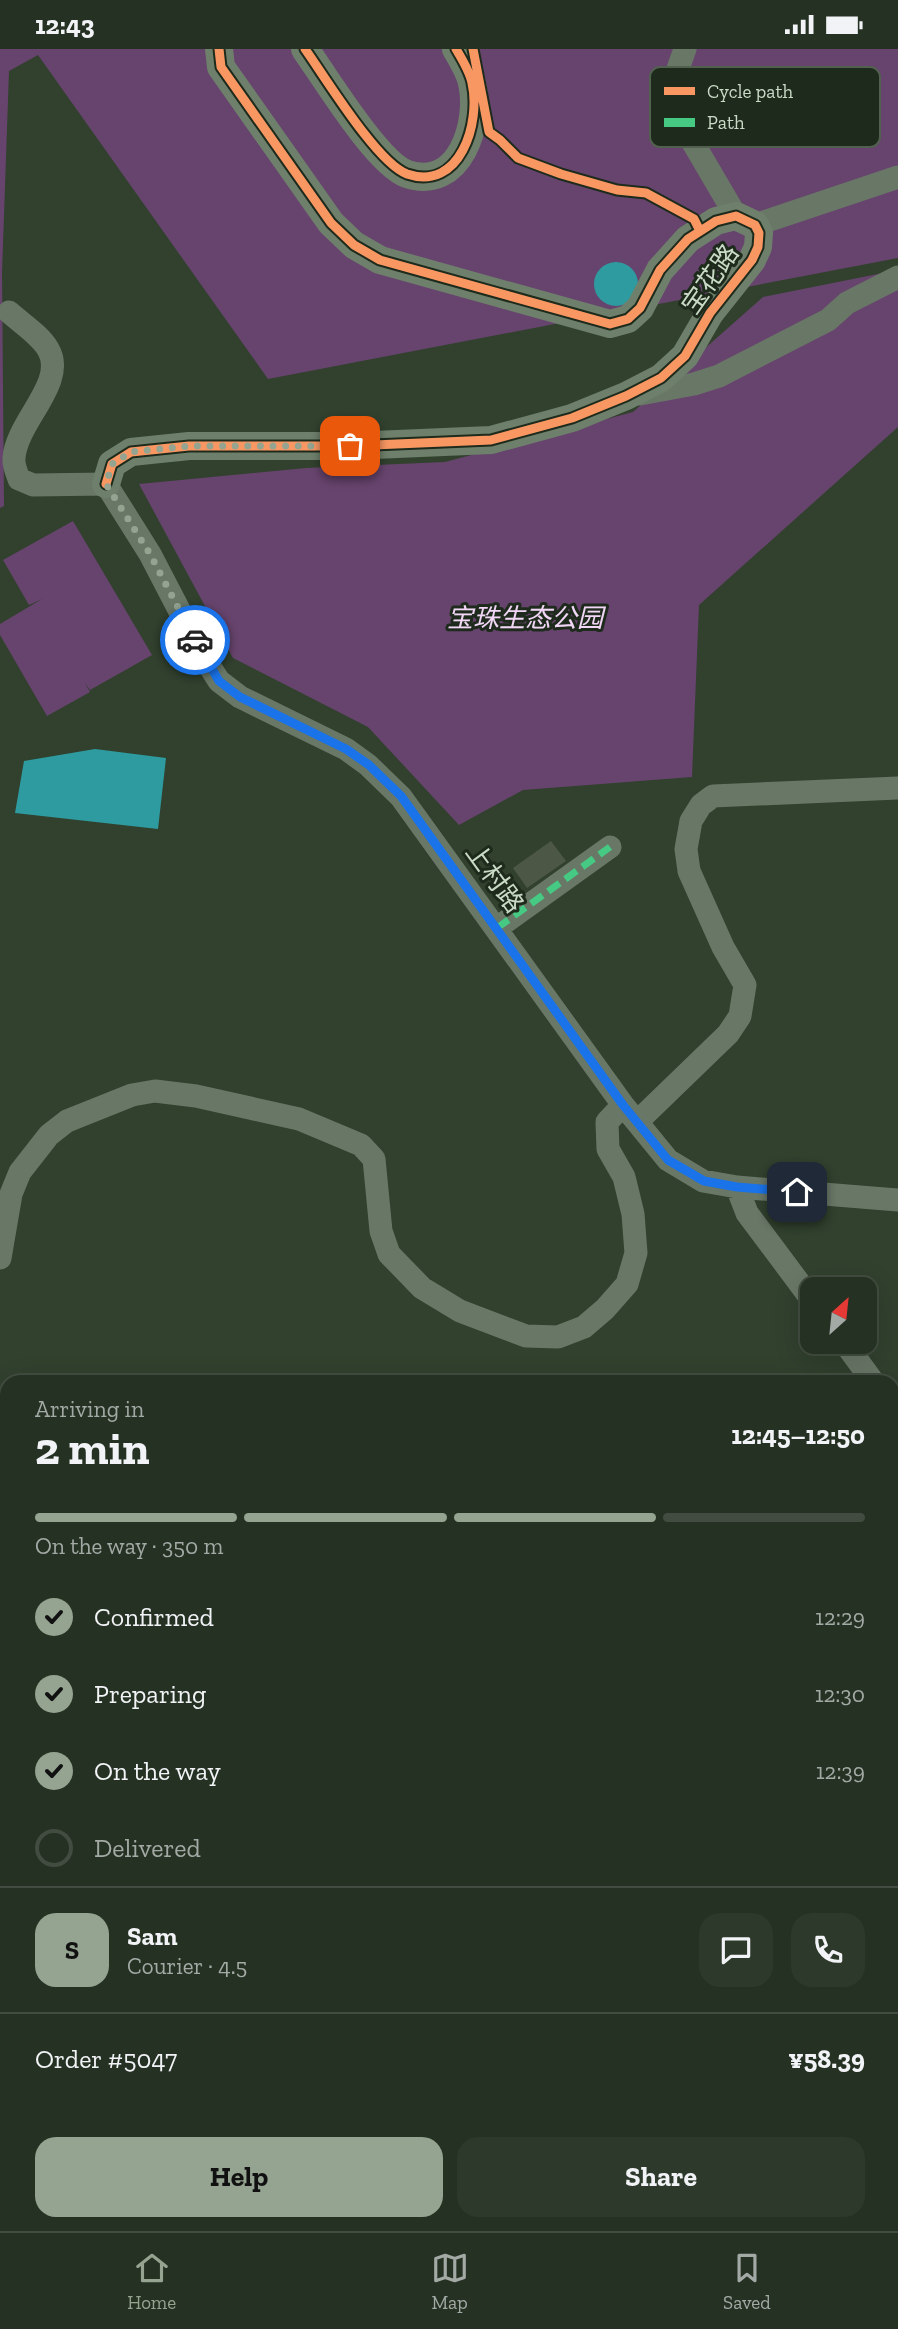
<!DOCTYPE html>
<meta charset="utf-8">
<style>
:root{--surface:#253122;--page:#2d392a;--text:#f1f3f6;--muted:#a3a9a5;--line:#424c40;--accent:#94a491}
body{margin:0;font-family:"Zilla Slab","Noto Sans SC",serif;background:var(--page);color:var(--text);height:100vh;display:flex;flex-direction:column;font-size:26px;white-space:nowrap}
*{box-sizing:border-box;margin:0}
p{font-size:23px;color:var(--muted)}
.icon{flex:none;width:38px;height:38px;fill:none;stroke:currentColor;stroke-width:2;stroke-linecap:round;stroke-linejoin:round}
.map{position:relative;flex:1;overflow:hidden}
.sheet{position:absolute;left:0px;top:1326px;width:900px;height:856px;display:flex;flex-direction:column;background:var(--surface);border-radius:21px 21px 0 0;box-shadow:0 7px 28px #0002,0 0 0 2px var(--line)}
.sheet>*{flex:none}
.needle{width:46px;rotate:27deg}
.tools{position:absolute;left:800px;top:1228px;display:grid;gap:14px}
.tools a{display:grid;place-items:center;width:77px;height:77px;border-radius:14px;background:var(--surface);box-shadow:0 7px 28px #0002,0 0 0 2px var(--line);font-size:35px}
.pin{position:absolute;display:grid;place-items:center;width:60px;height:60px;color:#fff;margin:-30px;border-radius:14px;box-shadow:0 4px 10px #0006}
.courier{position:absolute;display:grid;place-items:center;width:70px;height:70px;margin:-35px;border:5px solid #1a73e8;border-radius:50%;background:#fff;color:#222;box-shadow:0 2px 9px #0007}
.overview em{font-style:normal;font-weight:700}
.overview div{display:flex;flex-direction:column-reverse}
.overview{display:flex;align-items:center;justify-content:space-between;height:119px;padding:0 35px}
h1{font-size:46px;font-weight:700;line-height:52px}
.bar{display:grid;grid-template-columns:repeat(4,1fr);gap:10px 7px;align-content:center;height:84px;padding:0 35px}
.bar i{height:9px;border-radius:5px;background:var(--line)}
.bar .selected{background:var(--accent)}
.bar p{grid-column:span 4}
.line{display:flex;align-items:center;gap:18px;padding:0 35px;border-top:2px solid var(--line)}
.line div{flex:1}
.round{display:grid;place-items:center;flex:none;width:74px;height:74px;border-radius:21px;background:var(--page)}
ol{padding:0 35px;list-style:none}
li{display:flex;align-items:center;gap:21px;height:77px}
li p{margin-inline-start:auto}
li .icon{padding:7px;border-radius:50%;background:var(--accent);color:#111;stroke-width:4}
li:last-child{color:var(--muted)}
li i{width:38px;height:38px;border:4px solid var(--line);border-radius:50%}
.cta{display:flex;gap:14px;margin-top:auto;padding:14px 35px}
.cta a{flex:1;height:80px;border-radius:21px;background:var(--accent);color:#111;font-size:28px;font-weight:700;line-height:80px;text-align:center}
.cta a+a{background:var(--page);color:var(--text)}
.status{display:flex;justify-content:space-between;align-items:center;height:49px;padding:0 35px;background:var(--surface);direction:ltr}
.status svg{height:19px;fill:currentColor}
.menu{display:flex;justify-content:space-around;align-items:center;height:98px;border-top:2px solid var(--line);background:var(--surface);font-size:19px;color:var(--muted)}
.menu a{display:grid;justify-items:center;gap:4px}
.menu .selected{color:var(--accent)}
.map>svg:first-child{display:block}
</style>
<div class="status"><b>12:43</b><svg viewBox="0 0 49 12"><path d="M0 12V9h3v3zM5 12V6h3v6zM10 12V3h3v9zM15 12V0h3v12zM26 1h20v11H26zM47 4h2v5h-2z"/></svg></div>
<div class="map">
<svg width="898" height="2182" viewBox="0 0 898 2182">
<rect width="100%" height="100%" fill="#31412e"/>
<path fill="#67446d" d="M0,0h898v209l-630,121 -230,-324 -29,16 -7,202 2,233 -4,2z
M898,221v157l-199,178 -7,172 -169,13 -64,35 -91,-98 -135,-69 -94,-174 167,-16 139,-6 188,-50 130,-115z
M73,472l79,134 -62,35 -5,-7 5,9 -43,24 -47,-81v-11l42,-25 -13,6 -26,-45z"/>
<path fill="#2e9ba0" d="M594 235a22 22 0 1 1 44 0a22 22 0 1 1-44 0Z
M95,700l71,9 -8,71 -143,-16 9,-52z"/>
<path fill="#4d5745" d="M551,792l15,20 -39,27 -14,-20z"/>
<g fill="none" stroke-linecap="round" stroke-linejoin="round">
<path stroke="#697767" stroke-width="23" d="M685,0l-13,37 13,43 51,87
M755,176l143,-48
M9,263c12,11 31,23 39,37 20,33 -32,73 -34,109 -1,7 3,15 5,21l14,6 73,-1 44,70 53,102 16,25 21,16 106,52 22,16 33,32 222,308 45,55 35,21 34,6 161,13
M640,345l54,-10 25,-8 109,-56 19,-17 51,-26
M497,879l113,-81
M637,1073l91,-88 12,-18 5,-31 -22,-38 -34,-76 -3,-22 5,-28 10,-16 12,-9 185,-8
M737,1138l10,26 65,87
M0,1209l11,-64 9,-22 29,-37 18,-14 65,-26 23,-4 41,5 103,23 62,26 13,14 7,72 8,23 33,34 38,23 66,25 32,1 26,-10 21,-18 22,-25 9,-31 -3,-39 -9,-37 -16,-28 -1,-27 16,-17
M844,1293l30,41
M0,1352c6,14 8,23 0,36
M892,1359l6,7
M892,1606l6,-4
M0,1687l7,6
M0,2130l7,-4
M274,2175l2,7
M671,2175l1,7"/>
<path stroke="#6e806b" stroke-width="28" d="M305,0c20,28 72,114 102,125 53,18 74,-51 65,-91 -2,-11 -10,-24 -16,-34
M106,435l6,-20 19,-12 58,-6h161l141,-6 81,-22 54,-22 35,-18 24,-22 25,-43 42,-53 6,-13 1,-14 -4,-8 -19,-9 -20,5 -28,18 -28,31 -20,38 -12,11 -18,5 -230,-64 -26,-15 -23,-22 -110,-156 -2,-18"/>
<path stroke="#46c982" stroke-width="7" stroke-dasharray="14 7" stroke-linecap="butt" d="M497,879l113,-81"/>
<defs>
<path id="cycleway" d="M305,0c20,28 72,114 102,125 53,18 74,-51 65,-91 -2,-11 -10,-24 -16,-34
M473,0l16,83 11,8 18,18 43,16 56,16 29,3 48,26 6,12
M106,435l6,-20 19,-12 58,-6h161l141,-6 81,-22 54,-22 35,-18 24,-22 25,-43 42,-53 6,-13 1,-14 -4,-8 -19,-9 -20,5 -28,18 -28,31 -20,38 -12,11 -18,5 -230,-64 -26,-15 -23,-22 -110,-156 -2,-18"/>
</defs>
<use href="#cycleway" stroke="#1e2b1c" stroke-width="13"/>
<use href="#cycleway" stroke="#f99763" stroke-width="9"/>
</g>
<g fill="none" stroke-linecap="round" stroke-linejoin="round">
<path stroke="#94a491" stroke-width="7" stroke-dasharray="0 12.6" d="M195,591l-45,-86 -44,-70 6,-20 19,-12 58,-6h161"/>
<path stroke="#1a73e8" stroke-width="9" d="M195,591l24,41 21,16 106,52 23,16 32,31 222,309 45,55 36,21 33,6 60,5"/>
</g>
<g text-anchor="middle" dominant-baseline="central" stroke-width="6" stroke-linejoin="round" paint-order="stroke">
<g font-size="26" fill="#c9dac6" stroke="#1e2b1c">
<text transform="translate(710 230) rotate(-55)">宝花路</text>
<text transform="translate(495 829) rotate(54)">上村路</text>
</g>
<g font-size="26" font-style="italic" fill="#f1d6f6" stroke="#1e2b1c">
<text x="525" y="569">宝珠生态公园</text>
</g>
</g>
<rect x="650" y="18" width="230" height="80" rx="10" fill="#1e2b1c" stroke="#51604f" stroke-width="2"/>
<rect x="664" y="38" width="31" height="8" fill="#f99763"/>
<rect x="664" y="69" width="31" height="9" fill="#46c982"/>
<g font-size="19" fill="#c9dac6">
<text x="707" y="49">Cycle path</text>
<text x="707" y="80">Path</text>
</g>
</svg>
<div class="tools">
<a><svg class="needle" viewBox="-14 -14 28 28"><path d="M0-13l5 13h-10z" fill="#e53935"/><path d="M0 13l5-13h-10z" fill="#a3a9a5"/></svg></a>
</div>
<div class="pin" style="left:350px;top:397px;background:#ea580c"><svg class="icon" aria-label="bag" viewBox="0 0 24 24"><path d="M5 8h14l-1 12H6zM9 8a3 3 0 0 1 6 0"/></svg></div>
<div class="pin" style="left:797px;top:1143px;background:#1f2937"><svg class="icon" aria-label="home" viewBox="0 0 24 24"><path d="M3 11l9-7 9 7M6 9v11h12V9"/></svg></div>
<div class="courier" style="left:195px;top:591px"><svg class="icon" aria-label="car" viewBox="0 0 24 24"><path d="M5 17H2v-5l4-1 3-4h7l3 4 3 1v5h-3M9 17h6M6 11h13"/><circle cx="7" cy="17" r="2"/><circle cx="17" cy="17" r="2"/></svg></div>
<section class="sheet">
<div class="overview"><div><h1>2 min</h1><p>Arriving in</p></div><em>12:45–12:50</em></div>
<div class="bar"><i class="selected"></i><i class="selected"></i><i class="selected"></i><i></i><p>On the way · 350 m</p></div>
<ol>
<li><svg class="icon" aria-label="check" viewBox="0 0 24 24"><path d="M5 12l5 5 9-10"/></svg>Confirmed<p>12:29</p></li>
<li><svg class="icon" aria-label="check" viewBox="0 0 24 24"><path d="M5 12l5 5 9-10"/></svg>Preparing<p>12:30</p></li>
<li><svg class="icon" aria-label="check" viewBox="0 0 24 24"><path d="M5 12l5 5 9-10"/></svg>On the way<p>12:39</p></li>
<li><i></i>Delivered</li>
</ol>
<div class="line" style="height:126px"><b class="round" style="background:var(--accent);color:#111">S</b><div><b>Sam</b><p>Courier · 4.5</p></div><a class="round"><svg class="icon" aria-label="chat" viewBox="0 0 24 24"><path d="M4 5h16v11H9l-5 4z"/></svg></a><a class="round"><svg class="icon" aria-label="phone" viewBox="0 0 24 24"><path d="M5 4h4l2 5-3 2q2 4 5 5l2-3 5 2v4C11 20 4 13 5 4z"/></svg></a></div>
<div class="line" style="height:91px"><div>Order #5047</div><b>¥58.39</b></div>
<div class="cta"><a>Help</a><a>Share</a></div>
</section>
</div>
<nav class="menu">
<a class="selected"><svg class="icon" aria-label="home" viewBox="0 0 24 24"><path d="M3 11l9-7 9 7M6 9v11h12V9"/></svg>Home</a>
<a><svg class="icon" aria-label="map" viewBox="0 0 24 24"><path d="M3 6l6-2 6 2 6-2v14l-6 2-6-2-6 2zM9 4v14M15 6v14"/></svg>Map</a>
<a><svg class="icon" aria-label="saved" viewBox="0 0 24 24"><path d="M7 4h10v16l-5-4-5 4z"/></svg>Saved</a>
</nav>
